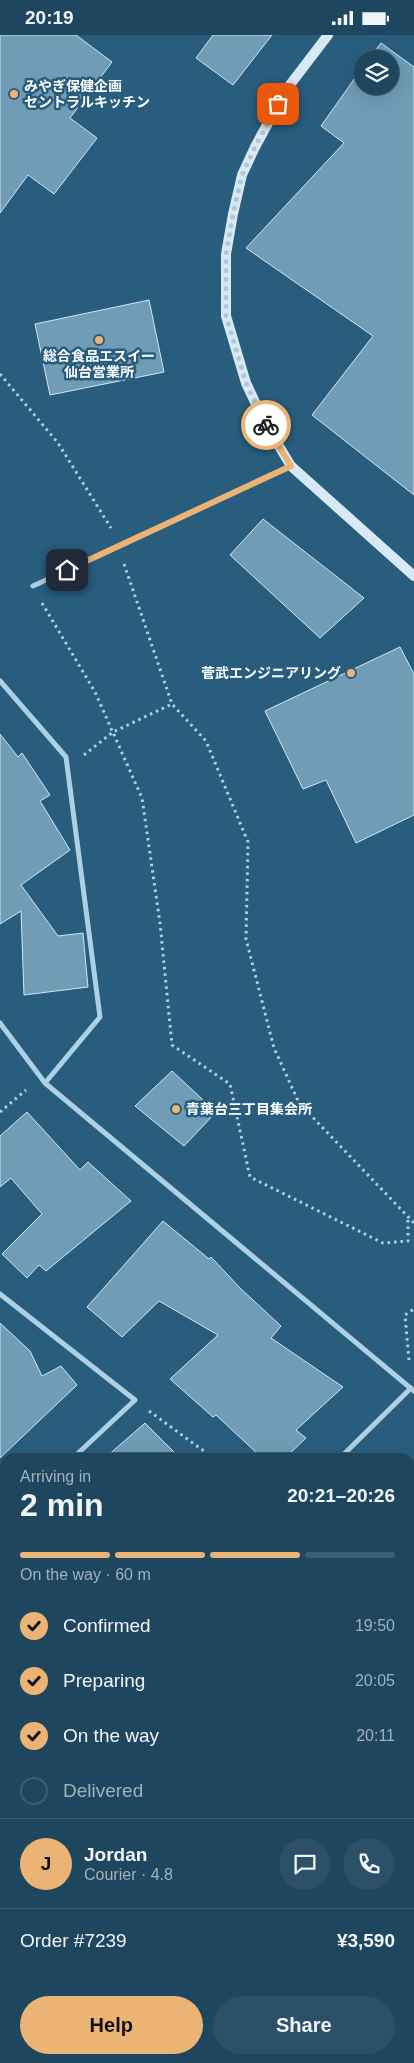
<!DOCTYPE html>
<meta charset="utf-8">
<style>
:root{--surface:#1e465e;--page:#2b5067;--text:#f1f3f6;--muted:#a1b1bc;--line:#3c5e73;--accent:#ecb474}
body{margin:0;font-family:Helvetica,"Noto Sans JP",sans-serif;background:var(--page);color:var(--text);height:100vh;display:flex;flex-direction:column;font-size:19px;white-space:nowrap}
*{box-sizing:border-box;margin:0}
p{font-size:16px;color:var(--muted)}
.icon{flex:none;width:28px;height:28px;fill:none;stroke:currentColor;stroke-width:2;stroke-linecap:round;stroke-linejoin:round}
.map{position:relative;flex:1;overflow:hidden}
.drawer{position:absolute;left:0px;top:1418px;width:415px;height:611px;display:flex;flex-direction:column;background:var(--surface);border-radius:15px 15px 0 0;box-shadow:0 5px 20px #0002,0 0 0 1px var(--line)}
.drawer>*{flex:none}
.controls{position:absolute;left:354px;top:15px;display:grid;gap:10px}
.controls a{display:grid;place-items:center;width:45px;height:45px;border-radius:50%;background:var(--surface);box-shadow:0 5px 20px #0002,0 0 0 1px var(--line);font-size:25px}
.pin{position:absolute;display:grid;place-items:center;width:42px;height:42px;color:#fff;margin:-21px;border-radius:10px;box-shadow:0 2px 8px #0006}
.courier{position:absolute;display:grid;place-items:center;width:50px;height:50px;margin:-25px;border:4px solid #ecb474;border-radius:50%;background:#fff;color:#222;box-shadow:0 1px 6px #0007}
.overview em{font-style:normal;font-weight:700}
.overview div{display:flex;flex-direction:column-reverse}
.overview{display:flex;align-items:center;justify-content:space-between;height:85px;padding:0 20px}
h1{font-size:32px;font-weight:700;line-height:38px}
.bar{display:grid;grid-template-columns:repeat(4,1fr);gap:8px 5px;align-content:center;height:60px;padding:0 20px}
.bar i{height:6px;border-radius:4px;background:var(--line)}
.bar .current{background:var(--accent)}
.bar p{grid-column:span 4}
.line{display:flex;align-items:center;gap:12px;padding:0 20px;border-top:1px solid var(--line)}
.line div{flex:1}
.round{display:grid;place-items:center;flex:none;width:52px;height:52px;border-radius:26px;background:var(--page)}
ol{padding:0 20px;list-style:none}
li{display:flex;align-items:center;gap:15px;height:55px}
li p{margin-inline-start:auto}
li .icon{padding:5px;border-radius:50%;background:var(--accent);color:#111;stroke-width:4}
li:last-child{color:var(--muted)}
li i{width:28px;height:28px;border:2px solid var(--line);border-radius:50%}
.cta{display:flex;gap:10px;margin-top:auto;padding:10px 20px}
.cta a{flex:1;height:58px;border-radius:30px;background:var(--accent);color:#111;font-size:20px;font-weight:700;line-height:58px;text-align:center}
.cta a+a{background:var(--page);color:var(--text)}
.status{display:flex;justify-content:space-between;align-items:center;height:35px;padding:0 25px;background:var(--surface);direction:ltr}
.status svg{height:14px;fill:currentColor}
.map>svg:first-child{display:block}
</style>
<div class="status"><b>20:19</b><svg viewBox="0 0 49 12"><path d="M0 12V9h3v3zM5 12V6h3v6zM10 12V3h3v9zM15 12V0h3v12zM26 1h20v11H26zM47 4h2v5h-2z"/></svg></div>
<div class="map">
<svg width="414" height="2028" viewBox="0 0 414 2028">
<rect width="100%" height="100%" fill="#285d7e"/>
<path fill="#709cb6" stroke="#d1e7f4" d="M0,0h76l36,27 -42,56 27,20 -43,56 -26,-19 -28,38z
M213,0h59l-39,50 -37,-27z
M381,8l33,24v428l-102,-80 61,-79 -127,-88 98,-105 -23,-17 41,-58v18h28v-27h-21z
M149,265l15,72 -114,23 -15,-71z
M263,484l101,79 -44,40 -90,-83z
M400,612l14,27v141l-58,28 -30,-63 -23,9 -38,-78z
M0,699l18,23 4,-4 28,42 -10,6 30,49 -49,35 37,51 25,-3 5,54 -64,8 -3,-84 -21,13z
M172,1036l44,41 -32,34 -49,-40z
M27,1077l53,58 8,-8 43,39 -85,70 -7,-6 -12,13 -25,-24 40,-40 -31,-36 -11,9v-51z
M163,1186l46,38 2,-2 29,31 41,38 -10,12 72,49 -47,43 10,8 -20,19h-25l-45,-42 -3,2 -43,-38 48,-44 -59,-34 -37,36 -35,-30z
M0,1288l30,28 12,25 19,-10 16,19 -77,73z
M145,1388l34,34h-73z"/>
<g fill="none" stroke-linecap="round" stroke-linejoin="round">
<path stroke="#aed0e5" stroke-width="3" stroke-dasharray="2.5 4" stroke-linecap="butt" d="M0,339l58,69 53,85
M124,529l48,140 34,37 42,101 -2,97 28,109 25,55 115,120
M42,568l53,89 47,106 18,125 12,122 58,39 20,93 133,66 25,-2v-24
M84,720l29,-23 59,-28
M0,1077l26,-22
M409,1325l-4,-45 9,-6
M149,1376l63,46"/>
<path stroke="#aed0e5" stroke-width="5" d="M33,551l258,-120
M0,646l66,76 34,260 -55,66
M0,988l45,60 369,308
M0,1259l135,106 -61,57
M341,1422l70,-69
M0,1492l5,-4
M410,1586l4,4
M410,1647l4,-3
M0,1760l5,-5
M410,1921l4,-4
M0,1968l5,6
M55,2024l5,4
M302,2028l4,-4"/>
<path stroke="#d7e9f5" stroke-width="10" d="M328,0l-42,55 -31,57 -13,28 -9,39 -7,40v62l20,67 19,40 26,43 123,110"/>
</g>
<g fill="none" stroke-linecap="round" stroke-linejoin="round">
<path stroke="#b4c6d2" stroke-width="5" stroke-dasharray="0 9" d="M266,390l-20,-42 -20,-67v-62l7,-40 9,-39 13,-28 23,-43"/>
<path stroke="#ecb474" stroke-width="6" d="M67,535l224,-104 -25,-41"/>
</g>
<g fill="#ecb474" stroke="#285d7e" stroke-width="2">
<circle cx="14" cy="59" r="5"/>
<circle cx="99" cy="305" r="5"/>
<circle cx="351" cy="638" r="5"/>
<circle cx="176" cy="1074" r="5"/>
</g>
<g text-anchor="middle" dominant-baseline="central" stroke-width="5" stroke-linejoin="round" paint-order="stroke">
<g font-size="14" font-weight="bold" fill="#fff" stroke="#285d7e" text-anchor="start">
<text x="24" y="51">みやぎ保健企画<tspan x="24" dy="16">セントラルキッチン</tspan></text>
<text x="99" y="321" text-anchor="middle">総合食品エスイー<tspan x="99" dy="16">仙台営業所</tspan></text>
<text x="341" y="638" text-anchor="end">菅武エンジニアリング</text>
<text x="186" y="1074">青葉台三丁目集会所</text>
</g>
</g>
</svg>
<div class="controls">
<a><svg class="icon" aria-label="layers" viewBox="0 0 24 24"><path d="M12 4l9 5-9 5-9-5zM3 14l9 5 9-5"/></svg></a>
</div>
<div class="pin" style="left:278px;top:69px;background:#ea580c"><svg class="icon" aria-label="bag" viewBox="0 0 24 24"><path d="M5 8h14l-1 12H6zM9 8a3 3 0 0 1 6 0"/></svg></div>
<div class="pin" style="left:67px;top:535px;background:#1f2937"><svg class="icon" aria-label="home" viewBox="0 0 24 24"><path d="M3 11l9-7 9 7M6 9v11h12V9"/></svg></div>
<div class="courier" style="left:266px;top:390px"><svg class="icon" aria-label="bike" viewBox="0 0 24 24"><circle cx="6" cy="16" r="4"/><circle cx="18" cy="16" r="4"/><path d="M6 16l4-8h5l3 8M10 8l3 8H6M13 5h3"/></svg></div>
<section class="drawer">
<div class="overview"><div><h1>2 min</h1><p>Arriving in</p></div><em>20:21–20:26</em></div>
<div class="bar"><i class="current"></i><i class="current"></i><i class="current"></i><i></i><p>On the way · 60 m</p></div>
<ol>
<li><svg class="icon" aria-label="check" viewBox="0 0 24 24"><path d="M5 12l5 5 9-10"/></svg>Confirmed<p>19:50</p></li>
<li><svg class="icon" aria-label="check" viewBox="0 0 24 24"><path d="M5 12l5 5 9-10"/></svg>Preparing<p>20:05</p></li>
<li><svg class="icon" aria-label="check" viewBox="0 0 24 24"><path d="M5 12l5 5 9-10"/></svg>On the way<p>20:11</p></li>
<li><i></i>Delivered</li>
</ol>
<div class="line" style="height:90px"><b class="round" style="background:var(--accent);color:#111">J</b><div><b>Jordan</b><p>Courier · 4.8</p></div><a class="round"><svg class="icon" aria-label="chat" viewBox="0 0 24 24"><path d="M4 5h16v11H9l-5 4z"/></svg></a><a class="round"><svg class="icon" aria-label="phone" viewBox="0 0 24 24"><path d="M5 4h4l2 5-3 2q2 4 5 5l2-3 5 2v4C11 20 4 13 5 4z"/></svg></a></div>
<div class="line" style="height:65px"><div>Order #7239</div><b>¥3,590</b></div>
<div class="cta"><a>Help</a><a>Share</a></div>
</section>
</div>
